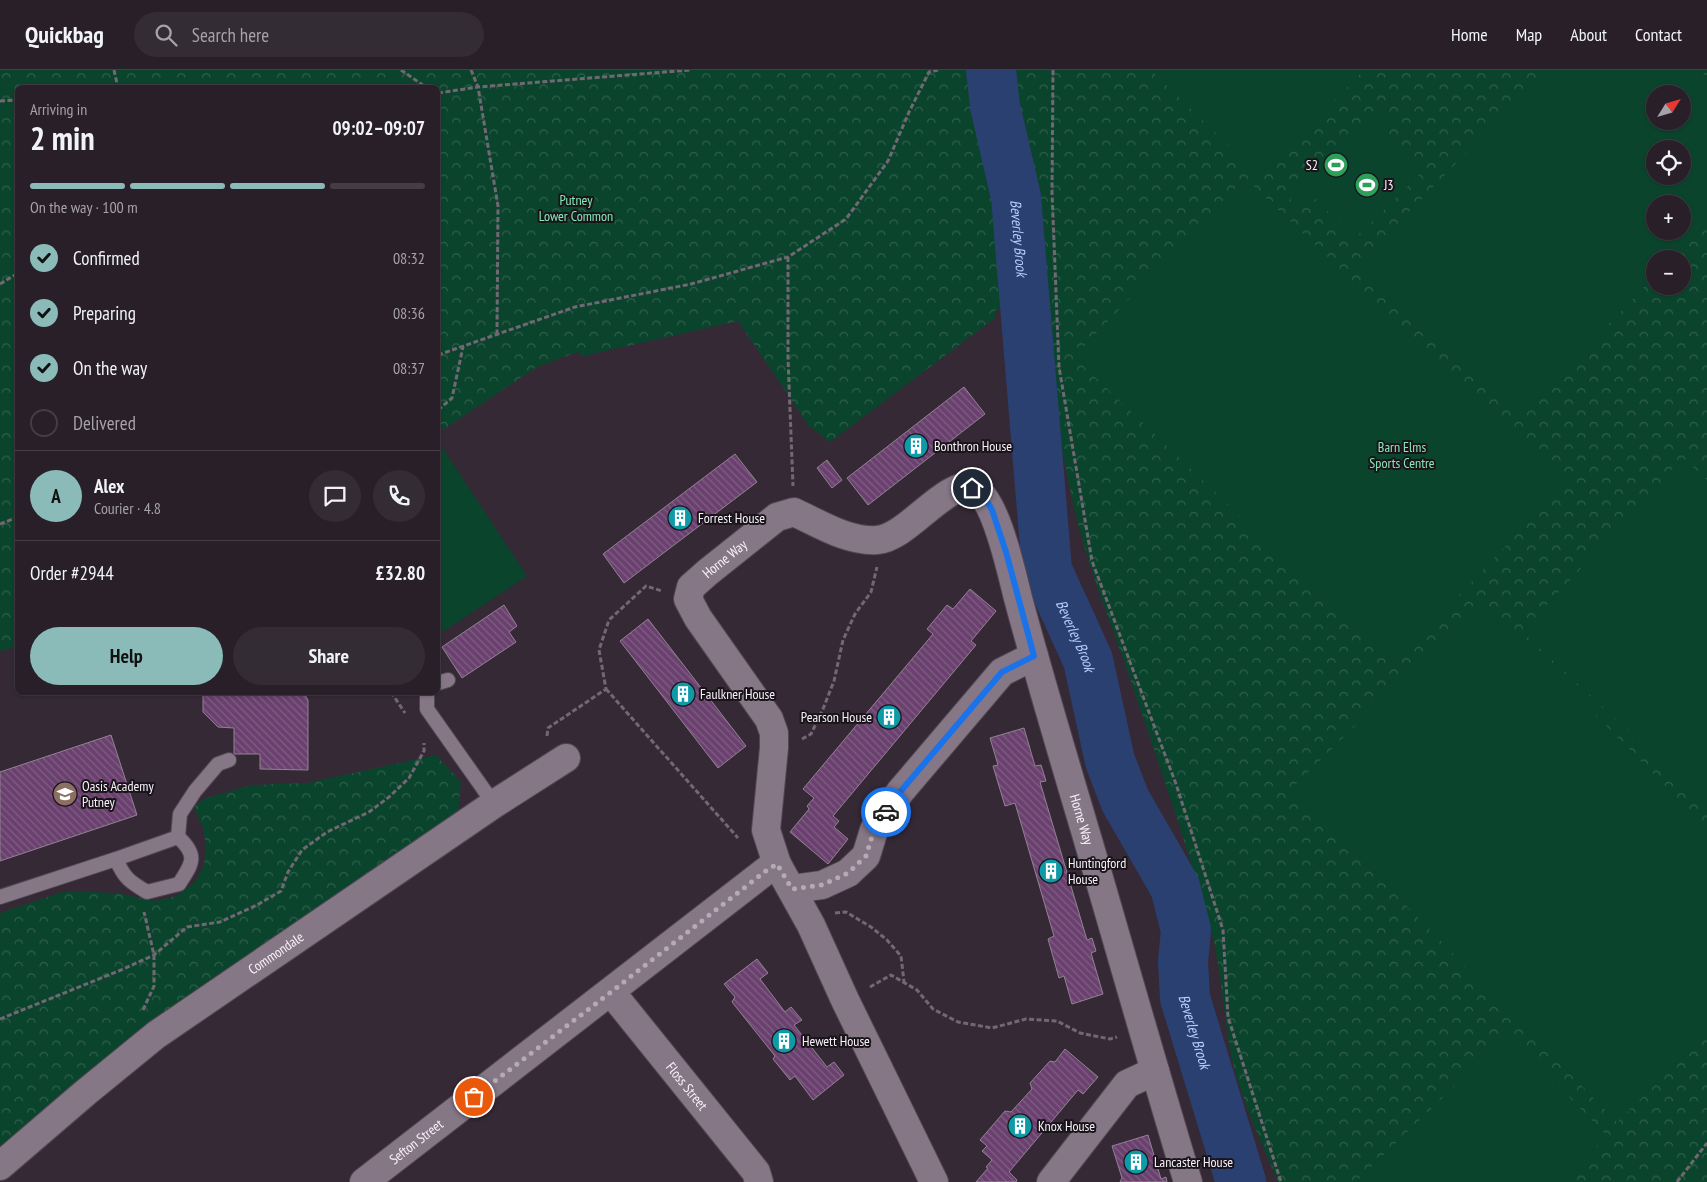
<!DOCTYPE html>
<meta charset="utf-8">
<style>
:root{--surface:#281f28;--page:#342c34;--text:#f1f3f6;--muted:#a5a2a8;--line:#443d45;--accent:#8bbbb9}
body{margin:0;font-family:"PT Sans Narrow",sans-serif;background:var(--page);color:var(--text);height:100vh;display:flex;flex-direction:column;font-size:19px;white-space:nowrap}
*{box-sizing:border-box;margin:0}
p{font-size:16px;color:var(--muted)}
.icon{flex:none;width:28px;height:28px;fill:none;stroke:currentColor;stroke-width:2;stroke-linecap:round;stroke-linejoin:round}
.map{position:relative;flex:1;overflow:hidden}
.drawer{position:absolute;left:15px;top:15px;width:425px;height:610px;display:flex;flex-direction:column;background:var(--surface);border-radius:8px;box-shadow:0 1px 4px #0004,0 0 0 1px var(--line)}
.drawer>*{flex:none}
.needle{width:32px;rotate:53deg}
.fabs{position:absolute;left:1646px;top:15px;display:grid;gap:10px}
.fabs a{display:grid;place-items:center;width:45px;height:45px;border-radius:50%;background:var(--surface);box-shadow:0 1px 4px #0004,0 0 0 1px var(--line);font-size:25px}
.pin{position:absolute;display:grid;place-items:center;width:42px;height:42px;color:#fff;margin:-21px;border:2px solid #fff;border-radius:50%;box-shadow:0 1px 5px #0007}
.courier{position:absolute;display:grid;place-items:center;width:50px;height:50px;margin:-25px;border:4px solid #1a73e8;border-radius:50%;background:#fff;color:#222;box-shadow:0 1px 6px #0007}
.headline em{font-style:normal;font-weight:700}
.headline div{display:flex;flex-direction:column-reverse}
.headline{display:flex;align-items:center;justify-content:space-between;height:85px;padding:0 15px}
h1{font-size:32px;font-weight:700;line-height:38px}
.bar{display:grid;grid-template-columns:repeat(4,1fr);gap:8px 5px;align-content:center;height:60px;padding:0 15px}
.bar i{height:6px;border-radius:4px;background:var(--line)}
.bar .active{background:var(--accent)}
.bar p{grid-column:span 4}
.line{display:flex;align-items:center;gap:12px;padding:0 15px;border-top:1px solid var(--line)}
.line div{flex:1}
.round{display:grid;place-items:center;flex:none;width:52px;height:52px;border-radius:26px;background:var(--page)}
ol{padding:0 15px;list-style:none}
li{display:flex;align-items:center;gap:15px;height:55px}
li p{margin-inline-start:auto}
li .icon{padding:5px;border-radius:50%;background:var(--accent);color:#111;stroke-width:4}
li:last-child{color:var(--muted)}
li i{width:28px;height:28px;border:2px solid var(--line);border-radius:50%}
.cta{display:flex;gap:10px;margin-top:auto;padding:10px 15px}
.cta a{flex:1;height:58px;border-radius:30px;background:var(--accent);color:#111;font-size:20px;font-weight:700;line-height:58px;text-align:center}
.cta a+a{background:var(--page);color:var(--text)}
header{display:flex;align-items:center;gap:30px;box-sizing:border-box;height:70px;padding:0 25px;background:var(--surface);border-bottom:1px solid var(--line)}
header strong{font-size:24px}
nav{display:flex;gap:28px;margin-inline-start:auto;font-size:18px}
.search{width:350px;height:45px;background:var(--page);display:flex;align-items:center;gap:12px;box-sizing:border-box;padding:0 18px;border-radius:28px;color:var(--muted);font-size:19px}
.map>svg:first-child{display:block}
</style>
<header>
<strong>Quickbag</strong>
<div class="search"><svg class="icon" aria-label="search" viewBox="0 0 24 24"><circle cx="10" cy="10" r="6"/><path d="M15 15l6 6"/></svg>Search here</div>
<nav><a>Home</a><a>Map</a><a>About</a><a>Contact</a></nav>
</header>
<div class="map">
<svg width="1707" height="1112" viewBox="0 0 1707 1112">
<defs>
<pattern id="forest-crowns" width="20" height="18" patternUnits="userSpaceOnUse" patternTransform="scale(1.25)"><rect width="20" height="18" fill="#0b442d"/><path d="M2 6a3 3 0 1 1 6 0M12 15a3 3 0 1 1 6 0" fill="none" stroke="#2f5f4c"/></pattern>
<pattern id="building-back-hatch" width="6" height="6" patternUnits="userSpaceOnUse" patternTransform="scale(1.25)"><rect width="6" height="6" fill="#6a416e"/><path d="M-1 5l2 2M0 0l6 6M5-1l2 2" fill="none" stroke="#805d84"/></pattern>
</defs>
<rect width="100%" height="100%" fill="#352936"/>
<path fill="url(#forest-crowns)" fill-rule="evenodd" d="M0,0h1707v1112h-429c-17,-41 -38,-84 -47,-128 -9,-46 -10,-94 -24,-139 -25,-85 -54,-168 -82,-251 -19,-53 -40,-106 -52,-161 -14,-63 -24,-129 -28,-194l-50,1v8l-165,124 -21,-16 -71,-105 -155,35 -6,-4 -40,15 -99,66v-345h-420v558l-18,5zM1655,24h27v27h-27zM1655,79h27v27h-27zM1655,134h27v27h-27zM1655,189h27v27h-27z
M436,685l25,27 -3,31 -458,339v-239l62,-21 21,-1 39,3 34,7 20,-5 19,-14 9,-17 2,-19 -3,-18 -9,-21 9,-8 48,-14 56,-2z"/>
<path fill="#0b442d" fill-rule="evenodd" d="M1151,0h213l-104,106z
M1546,0h153l8,8v144l-36,37h-16v17l-138,143 -159,-154zM1655,24h27v27h-27zM1655,79h27v27h-27zM1655,134h27v27h-27z
M1381,41l10,10 -12,12 41,41 -65,64 -42,-41 -13,12 -10,-10z
M1245,108l320,306 -171,179 -320,-306z
M438,371l89,135 -89,59z
M1683,388l24,22v323l-185,-171z
M1483,530l224,229v205l-90,88 -325,-334z
M1508,964l99,102 -47,46h-204z"/>
<g fill="none" stroke-linecap="round" stroke-linejoin="round">
<path stroke="#2a4070" stroke-width="50" id="s1" d="M991,0l4,36 21,91 31,373 41,90 22,101 15,39 50,87 11,43 -3,32 2,36 56,184"/>
</g>
<path fill="url(#building-back-hatch)" stroke="#928292" d="M964,317l21,27 -117,91 -21,-27z
M735,384l22,28 -133,101 -21,-29z
M827,390l15,20 -10,8 -15,-20z
M970,519l26,22 -25,30 5,4 -143,171 6,5 -5,6 14,12 -20,25 -38,-32 19,-23 -2,-3 7,-8 -11,-9 130,-155 -6,-5 20,-24 6,4z
M504,535l13,21 -8,6 7,10 -54,36 -20,-31z
M648,549l98,127 -28,22 -98,-127z
M174,622h129l5,8v70l-48,-1v-15h-26v-26l-16,-1 -15,-15v-19l-29,1z
M1024,658l11,38 6,-1 5,16 -6,1 47,158 5,-2 4,13 -5,2 12,41 -31,10 -8,-28 -5,2 -11,-39 6,-3 -39,-133 -10,3 -12,-40 5,-1 -8,-27z
M111,665l26,80 -137,46v-89z
M757,889l11,14 -8,6 25,33 6,-5 11,13 -8,5 33,42 7,-5 10,13 -31,25 -18,-24 -5,4 -17,-21 2,-3 -43,-54 3,-5 -11,-13z
M1065,979l33,28 -15,17 -5,-4 -69,82 8,8 -1,2h-40l12,-14 -2,-1 6,-7 -10,-9 5,-5 -7,-6 25,-29 6,1 21,-23 -2,-6 20,-22 5,1z
M1148,1065l13,44 5,-2 1,5h-47l2,-4 -10,-32z"/>
<g fill="none" stroke-linecap="round" stroke-linejoin="round">
<defs>
<path id="lane" d="M438,613l10,-3
M427,622v17l67,95
M116,789c8,19 14,23 31,33l32,-8c14,-21 19,-29 -1,-47l2,-23 15,-23 23,-27 11,-4
M0,827l116,-38 62,-22"/>
<g id="street">
<path d="M792,819l30,-4 26,-12 18,-17 8,-26 26,-38 102,-120 32,-16"/>
<path id="s2" d="M611,922l145,180 3,10"/>
<path id="s3" d="M0,1096l85,-73 71,-58 338,-231 72,-46"/>
<path id="s4" d="M364,1112l403,-312 10,-6"/>
<path id="s5" d="M934,1112l-89,-182 -34,-75 -34,-61 -11,-34 8,-82v-15l-5,-14 -71,-101 -10,-19 3,-12 17,-15 69,-55 17,-5c26,12 54,30 83,28 31,-2 69,-61 96,-52 23,9 39,87 45,110 23,86 49,171 74,256 32,110 63,219 96,328"/>
<path d="M1051,1112l76,-98 28,-13"/>
</g>
</defs>
<use href="#lane" stroke="#524752" stroke-width="16"/>
<use href="#street" stroke="#524752" stroke-width="30"/>
<path stroke="#726873" stroke-width="3" stroke-dasharray="5 2.5" stroke-linecap="butt" d="M114,0l4,18
M401,0l26,18
M471,0l7,17 20,119 -1,129
M1053,0l-1,122 7,175 33,194 84,223 47,146 5,87 53,165
M438,23l40,-6 212,-17
M0,31l18,-1
M788,187v101l5,128
M0,214l18,-11
M438,285l137,-48 116,-23 97,-27 58,-38 42,-58 21,-49 20,-40 9,-2
M438,340l14,-12 11,-51
M0,454l18,-7
M606,619l132,149
M391,622l14,21
M547,666l1,-8 58,-39 -7,-39 10,-30 37,-34 16,5
M802,669l9,-5 12,-25 11,-28 9,-41 12,-26 16,-22 6,-25
M835,843l11,-1 25,15 16,13 14,16 3,26
M870,917l21,-12 26,15 16,19 25,13 34,6 34,-9 31,2 23,12 30,6 7,-2
M143,940l11,-24v-31l-10,-43
M0,949l121,-49 33,-15 33,-28 33,-5 37,-17 24,-14 7,-19 14,-22 25,-18 42,-20 20,-15 20,-19 15,-27v-8
M1677,1112l30,-39"/>
<use href="#lane" stroke="#867787" stroke-width="14"/>
<use href="#street" stroke="#867787" stroke-width="28"/>
</g>
<g fill="none" stroke-linecap="round" stroke-linejoin="round">
<path stroke="#b4abb5" stroke-width="5" stroke-dasharray="0 9" d="M474,1027l137,-105 156,-122 10,-6 15,25 30,-4 26,-12 18,-17 8,-26 12,-18"/>
<path stroke="#1a73e8" stroke-width="6" d="M886,742l14,-20 102,-120 32,-16 -28,-104 -14,-42 -8,-14 -12,-8"/>
</g>
<defs>
<symbol id="stadium-disc" viewBox="-11 -11 22 22"><circle r="9.5" fill="#2e9e5b" stroke="#19141a"/><path d="M0-5a6.5 5 0 1 0 0 10a6.5 5 0 1 0 0-10ZM-3.5-1.8h7v3.6h-7Z" fill="#fff"/></symbol>
<symbol id="building-disc" viewBox="-11 -11 22 22"><circle r="9.5" fill="#0f9aa8" stroke="#19141a"/><path d="M-4-6H4V6H1V3H-1V6H-4ZM-2.5-4.3h1.7v1.8h-1.7ZM.8-4.3h1.7v1.8H.8ZM-2.5-1h1.7V.8h-1.7ZM.8-1h1.7V.8H.8Z" fill="#fff"/></symbol>
<symbol id="school-disc" viewBox="-11 -11 22 22"><circle r="9.5" fill="#8d6e63" stroke="#19141a"/><path d="M0-5L7-2L0 1L-7-2ZM-4 1L0 2.5L4 1V4Q0 6-4 4Z" fill="#fff"/></symbol>
</defs>
<g fill-rule="evenodd">
<use href="#stadium-disc" x="1322" y="81" width="28" height="28"/>
<use href="#stadium-disc" x="1353" y="101" width="28" height="28"/>
<use href="#building-disc" x="902" y="362" width="28" height="28"/>
<use href="#building-disc" x="666" y="434" width="28" height="28"/>
<use href="#building-disc" x="669" y="610" width="28" height="28"/>
<use href="#building-disc" x="875" y="633" width="28" height="28"/>
<use href="#school-disc" x="51" y="710" width="28" height="28"/>
<use href="#building-disc" x="1037" y="787" width="28" height="28"/>
<use href="#building-disc" x="770" y="957" width="28" height="28"/>
<use href="#building-disc" x="1006" y="1042" width="28" height="28"/>
<use href="#building-disc" x="1122" y="1078" width="28" height="28"/>
</g>
<g text-anchor="middle" dominant-baseline="central" stroke-width="4" stroke-linejoin="round" paint-order="stroke">
<g font-size="14" fill="#f9f1fa" stroke="#19141a" text-anchor="start">
<text x="1318" y="95" text-anchor="end">S2</text>
<text x="1384" y="115">J3</text>
<text x="934" y="376">Bonthron House</text>
<text x="698" y="448">Forrest House</text>
<text x="700" y="624">Faulkner House</text>
<text x="872" y="647" text-anchor="end">Pearson House</text>
<text x="82" y="716">Oasis Academy<tspan x="82" dy="16">Putney</tspan></text>
<text x="1068" y="793">Huntingford<tspan x="1068" dy="16">House</tspan></text>
<text x="802" y="971">Hewett House</text>
<text x="1038" y="1056">Knox House</text>
<text x="1154" y="1092">Lancaster House</text>
</g>
<g font-size="14" fill="#85e8b7" stroke="#19141a">
<text x="576" y="130">Putney<tspan x="576" dy="16">Lower Common</tspan></text>
<text x="1402" y="377">Barn Elms<tspan x="1402" dy="16">Sports Centre</tspan></text>
</g>
<g font-size="14" fill="#f9f1fa" stroke="#19141a">
<text stroke="none"><textPath href="#s5" startOffset="704">Horne Way</textPath></text>
<text stroke="none"><textPath href="#s5" startOffset="1341">Horne Way</textPath></text>
<text stroke="none"><textPath href="#s3" startOffset="349">Commondale</textPath></text>
<text stroke="none"><textPath href="#s2" startOffset="121">Floss Street</textPath></text>
<text stroke="none"><textPath href="#s4" startOffset="66">Sefton Street</textPath></text>
</g>
<g font-size="15" font-style="italic" fill="#b6cdfb" stroke="#19141a">
<text stroke="none"><textPath href="#s1" startOffset="171">Beverley Brook</textPath></text>
<text stroke="none"><textPath href="#s1" startOffset="576">Beverley Brook</textPath></text>
<text stroke="none"><textPath href="#s1" startOffset="996">Beverley Brook</textPath></text>
</g>
</g>
</svg>
<div class="fabs">
<a><svg class="needle" viewBox="-14 -14 28 28"><path d="M0-13l5 13h-10z" fill="#e53935"/><path d="M0 13l5-13h-10z" fill="#a5a2a8"/></svg></a>
<a><svg class="icon" aria-label="locate" viewBox="0 0 24 24"><circle cx="12" cy="12" r="6"/><path d="M12 2v4M12 18v4M2 12h4M18 12h4"/></svg></a>
<a>+</a>
<a>−</a>
</div>
<div class="pin" style="left:474px;top:1027px;background:#ea580c"><svg class="icon" aria-label="bag" viewBox="0 0 24 24"><path d="M5 8h14l-1 12H6zM9 8a3 3 0 0 1 6 0"/></svg></div>
<div class="pin" style="left:972px;top:418px;background:#1f2937"><svg class="icon" aria-label="home" viewBox="0 0 24 24"><path d="M3 11l9-7 9 7M6 9v11h12V9"/></svg></div>
<div class="courier" style="left:886px;top:742px"><svg class="icon" aria-label="car" viewBox="0 0 24 24"><path d="M5 17H2v-5l4-1 3-4h7l3 4 3 1v5h-3M9 17h6M6 11h13"/><circle cx="7" cy="17" r="2"/><circle cx="17" cy="17" r="2"/></svg></div>
<section class="drawer">
<div class="headline"><div><h1>2 min</h1><p>Arriving in</p></div><em>09:02–09:07</em></div>
<div class="bar"><i class="active"></i><i class="active"></i><i class="active"></i><i></i><p>On the way · 100 m</p></div>
<ol>
<li><svg class="icon" aria-label="check" viewBox="0 0 24 24"><path d="M5 12l5 5 9-10"/></svg>Confirmed<p>08:32</p></li>
<li><svg class="icon" aria-label="check" viewBox="0 0 24 24"><path d="M5 12l5 5 9-10"/></svg>Preparing<p>08:36</p></li>
<li><svg class="icon" aria-label="check" viewBox="0 0 24 24"><path d="M5 12l5 5 9-10"/></svg>On the way<p>08:37</p></li>
<li><i></i>Delivered</li>
</ol>
<div class="line" style="height:90px"><b class="round" style="background:var(--accent);color:#111">A</b><div><b>Alex</b><p>Courier · 4.8</p></div><a class="round"><svg class="icon" aria-label="chat" viewBox="0 0 24 24"><path d="M4 5h16v11H9l-5 4z"/></svg></a><a class="round"><svg class="icon" aria-label="phone" viewBox="0 0 24 24"><path d="M5 4h4l2 5-3 2q2 4 5 5l2-3 5 2v4C11 20 4 13 5 4z"/></svg></a></div>
<div class="line" style="height:65px"><div>Order #2944</div><b>£32.80</b></div>
<div class="cta"><a>Help</a><a>Share</a></div>
</section>
</div>
